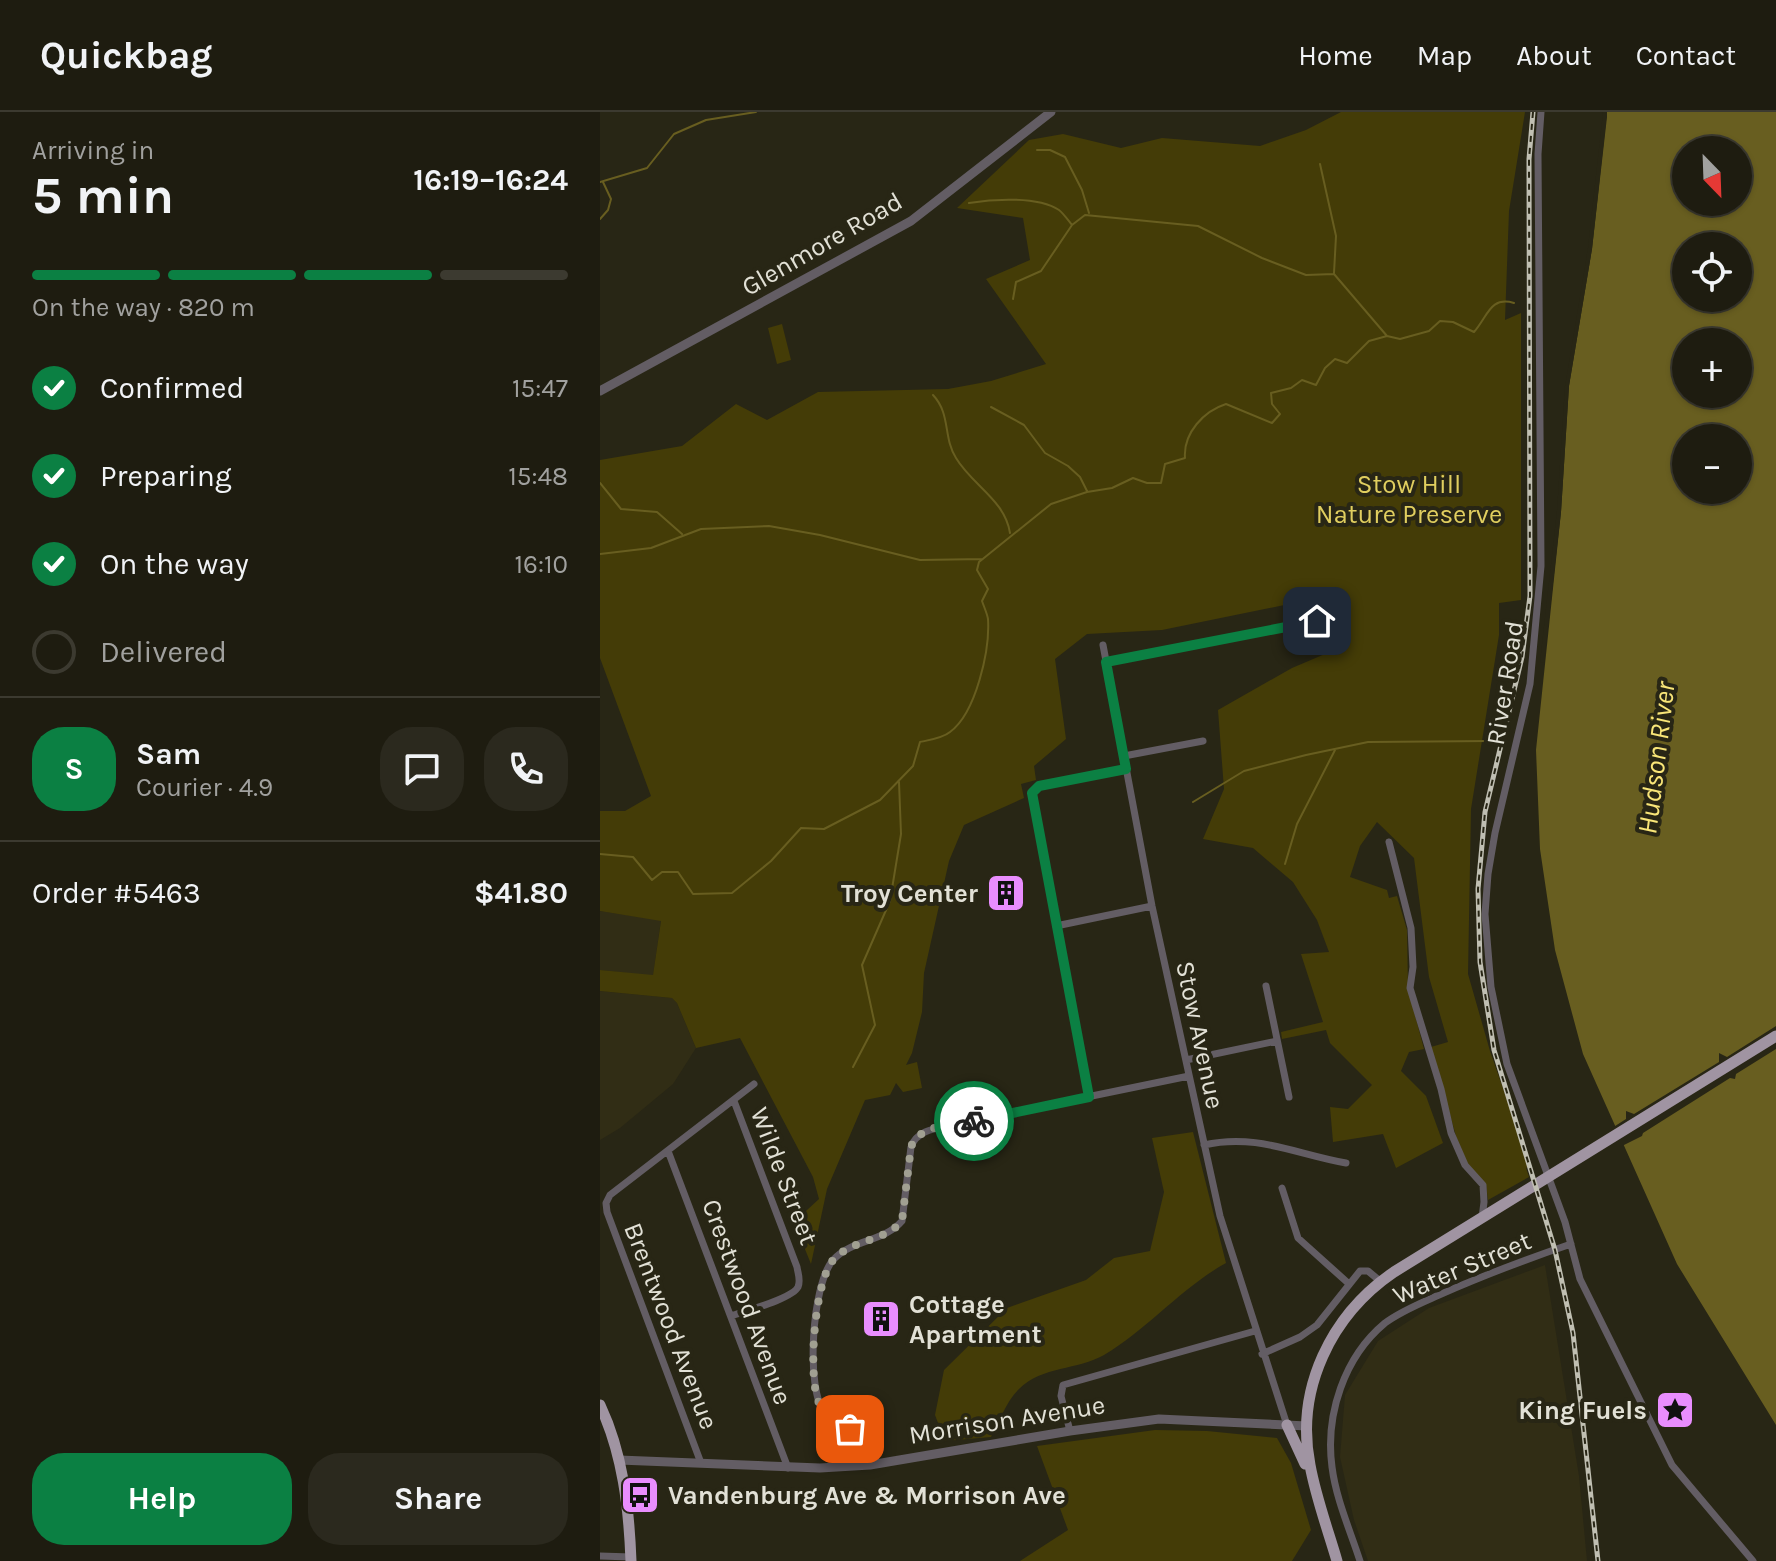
<!DOCTYPE html>
<meta charset="utf-8">
<style>
:root{--surface:#1e1c10;--page:#2b291e;--text:#f1f3f6;--muted:#a1a19f;--line:#3c3a30;--accent:#0b8043}
body{margin:0;font-family:Karla,sans-serif;background:var(--page);color:var(--text);height:100vh;display:flex;flex-direction:column;font-size:30px;white-space:nowrap}
*{box-sizing:border-box;margin:0}
p{font-size:26px;color:var(--muted)}
.icon{flex:none;width:44px;height:44px;fill:none;stroke:currentColor;stroke-width:2;stroke-linecap:round;stroke-linejoin:round}
.map{position:relative;flex:1;overflow:hidden}
.sheet{display:flex;flex-direction:column;background:var(--surface);width:600px}
.sheet>*{flex:none}
.needle{width:52px;rotate:157deg}
.tools{position:absolute;left:1072px;top:24px;display:grid;gap:16px}
.tools a{display:grid;place-items:center;width:80px;height:80px;border-radius:50%;background:var(--surface);box-shadow:0 2px 6px #0004,0 0 0 2px var(--line);font-size:40px}
.pin{position:absolute;display:grid;place-items:center;width:68px;height:68px;color:#fff;margin:-34px;border-radius:16px;box-shadow:0 4px 12px #0006}
.courier{position:absolute;display:grid;place-items:center;width:80px;height:80px;margin:-40px;border:6px solid #0b8043;border-radius:50%;background:#fff;color:#222;box-shadow:0 2px 10px #0007}
.overview em{font-style:normal;font-weight:700}
.overview div{display:flex;flex-direction:column-reverse}
.overview{display:flex;align-items:center;justify-content:space-between;height:136px;padding:0 32px}
h1{font-size:52px;font-weight:700;line-height:60px}
.bar{display:grid;grid-template-columns:repeat(4,1fr);gap:12px 8px;align-content:center;height:96px;padding:0 32px}
.bar i{height:10px;border-radius:6px;background:var(--line)}
.bar .active{background:var(--accent)}
.bar p{grid-column:span 4}
.line{display:flex;align-items:center;gap:20px;padding:0 32px;border-top:2px solid var(--line)}
.line div{flex:1}
.round{display:grid;place-items:center;flex:none;width:84px;height:84px;border-radius:32px;background:var(--page)}
ol{padding:0 32px;list-style:none}
li{display:flex;align-items:center;gap:24px;height:88px}
li p{margin-inline-start:auto}
li .icon{padding:8px;border-radius:50%;background:var(--accent);color:#fff;stroke-width:4}
li:last-child{color:var(--muted)}
li i{width:44px;height:44px;border:4px solid var(--line);border-radius:50%}
.cta{display:flex;gap:16px;margin-top:auto;padding:16px 32px}
.cta a{flex:1;height:92px;border-radius:32px;background:var(--accent);color:#fff;font-size:32px;font-weight:700;line-height:92px;text-align:center}
.cta a+a{background:var(--page);color:var(--text)}
header{display:flex;align-items:center;gap:48px;box-sizing:border-box;height:112px;padding:0 40px;background:var(--surface);border-bottom:2px solid var(--line)}
header strong{font-size:38px}
nav{display:flex;gap:44px;margin-inline-start:auto;font-size:28px}
main{display:flex;flex:1;min-height:0}
.map>svg:first-child{display:block}
</style>
<header>
<strong>Quickbag</strong>
<nav><a>Home</a><a>Map</a><a>About</a><a>Contact</a></nav>
</header>
<main>
<section class="sheet">
<div class="overview"><div><h1>5 min</h1><p>Arriving in</p></div><em>16:19–16:24</em></div>
<div class="bar"><i class="active"></i><i class="active"></i><i class="active"></i><i></i><p>On the way · 820 m</p></div>
<ol>
<li><svg class="icon" aria-label="check" viewBox="0 0 24 24"><path d="M5 12l5 5 9-10"/></svg>Confirmed<p>15:47</p></li>
<li><svg class="icon" aria-label="check" viewBox="0 0 24 24"><path d="M5 12l5 5 9-10"/></svg>Preparing<p>15:48</p></li>
<li><svg class="icon" aria-label="check" viewBox="0 0 24 24"><path d="M5 12l5 5 9-10"/></svg>On the way<p>16:10</p></li>
<li><i></i>Delivered</li>
</ol>
<div class="line" style="height:144px"><b class="round" style="background:var(--accent);color:#fff">S</b><div><b>Sam</b><p>Courier · 4.9</p></div><a class="round"><svg class="icon" aria-label="chat" viewBox="0 0 24 24"><path d="M4 5h16v11H9l-5 4z"/></svg></a><a class="round"><svg class="icon" aria-label="phone" viewBox="0 0 24 24"><path d="M5 4h4l2 5-3 2q2 4 5 5l2-3 5 2v4C11 20 4 13 5 4z"/></svg></a></div>
<div class="line" style="height:104px"><div>Order #5463</div><b>$41.80</b></div>
<div class="cta"><a>Help</a><a>Share</a></div>
</section>
<div class="map">
<svg width="1176" height="1449" viewBox="0 0 1176 1449">
<rect width="100%" height="100%" fill="#282615"/>
<path fill="#312d15" d="M0,799l61,9 -8,56 -53,-6z
M0,879l72,7 5,5 19,45 -23,36 -53,44 -20,12z
M945,1153l34,211 8,85h-219l-14,-41 -14,-63 5,-62 33,-54 51,-33z"/>
<path fill="#443c07" d="M741,0h184l-16,99 -4,109 16,-7v287l-22,3v32l-28,174 -3,165 22,77 40,115 -4,2 3,9 -41,23 -2,-15 -19,-21 -11,-28 -25,-89 17,-5 -19,-65 -15,-119 -37,-36 -17,24 -10,31 37,13 2,8 8,-2 10,34 1,59 16,60 -15,3 -8,19 25,25 17,47 -47,25 -13,-34 -50,8 -3,-35 18,2 24,-24 -42,-42 -4,-13 -44,9 -1,-7 42,-10 -22,-68 28,-2 -12,-32 -24,-38 -40,-34 -50,-9 21,-50 -6,-79 74,-42 40,-17 -13,-39 -12,2 -3,-13 -142,29 -75,4 -32,25 11,80 -32,27 2,14 -15,4 3,14 -60,27 -15,36 -25,112 -2,39 -10,41 -6,12 11,-3 5,26 -19,4 -7,-9 -6,12 -25,5 -38,89 -16,75 -17,-42 25,-23 -6,-22 -73,-139 -44,10 -19,-45 -5,-5 -72,-7v-21l53,5 8,-54 -61,-10v-100h25l26,-15 -51,-138v-198l82,-14 54,-42 31,16 51,-28 130,-3 43,-8 55,-17 -60,-85 44,-19 -7,-42 -66,-10 72,-68 34,-6 58,14 41,-10 98,8 46,-16z
M182,212l9,36 -14,4 -9,-36z
M593,1020l33,131c-45,25 -78,66 -122,92 -26,15 -62,11 -85,34 -12,11 -20,33 -28,48l-46,4 -10,-26 9,-45 63,-62 79,-28 28,-22 36,-7 14,-59 -12,-54z
M555,1318l52,1 70,7 14,25 20,67 -19,31h-272l48,-31 -31,-84z"/>
<path fill="#685e20" fill-rule="evenodd" d="M1007,0h169v1313l-99,-161 -94,-210 -28,-104 -15,-101 -4,-99 25,-238 8,-126 23,-137zM1086,38h52v52h-52zM1086,134h52v52h-52zM1086,230h52v52h-52zM1086,326h52v52h-52z"/>
<path fill="#282615" d="M1003,0h4v5l-15,132 -23,137 -8,126 -17,151 -4,-1 17,-151 8,-125 23,-138z
M1176,914v23l-40,25 -1,5 -5,-1 -87,55 -1,3 -22,11 -8,-19 14,-9v-8l8,3 85,-52v-9l8,4z"/>
<g fill="none" stroke-linecap="round" stroke-linejoin="round">
<path stroke="#685e20" stroke-width="2" d="M437,38h13l15,7 17,33 7,23
M720,52l16,72 -2,37
M0,70l47,-14 27,-34 32,-14 50,-8
M369,91c24,-4 69,-7 90,7 4,3 9,10 13,15
M0,107l8,-9 3,-11 -8,-17
M413,187l3,-17 25,-11 31,-46 13,-10 113,11 64,32 44,17 28,-1 53,62
M333,283c18,19 10,43 23,63 16,27 49,42 54,75
M391,295l33,18 21,28 23,13 12,11 7,14
M0,371l21,26 36,3 25,22
M0,442l51,-6 50,-19 68,-3 51,9 100,25 63,-1
M593,690l51,-31 62,-16 62,-13 121,-1
M0,742l33,3 19,23 10,-8h16l15,22 39,-1 39,-32 30,-33 23,1 56,-29 33,-34 7,-24c10,-2 23,-4 30,-10 26,-19 40,-82 38,-113 -1,-6 -4,-12 -6,-18l6,-12 -11,-19 2,-8 72,-58 36,-12 25,-4 21,-10 14,5h14l4,-19 20,-6c-2,-25 19,-47 41,-54l46,19 8,-9 -8,-10 -1,-11 20,-5 11,-8 14,5 9,-17 10,-9 12,4 22,-22 18,-5 13,3 29,-8 11,-10 13,1 21,10c14,-16 16,-36 40,-29
M685,752l12,-40 38,-74
M253,955l22,-42 -13,-60 28,-64 11,-67 -2,-52"/>
<path stroke="#635d64" stroke-width="7" d="M941,0l-3,42 3,412 -11,118 -35,149 -7,41 -3,40 6,73 16,77 58,158 15,57 92,186 81,96
M503,533l49,261 68,310 67,209
M506,550l211,-41
M524,644l79,-15
M789,730l22,86 2,39 -3,21 31,101 10,44 14,32 18,20 1,17 -2,16
M456,814l96,-20
M666,874l23,111
M586,948l91,-19
M489,985l-57,-304 7,-7 87,-17
M604,1033c52,-12 91,9 142,18
M68,1039l120,317
M682,1076l16,50 50,45
M131,1204c14,-5 61,-17 67,-29 3,-7 0,-13 -1,-20l-63,-166
M662,1242l38,-17 17,-12 43,-54h8l12,10
M470,1319l-9,-35 2,-11 192,-54
M101,1351l-94,-251 -1,-9 4,-8 144,-111
M270,1353l-7,-33c-14,-5 -27,-6 -38,-18 -20,-25 -13,-130 8,-154 19,-21 51,-18 69,-39l9,-74c6,-18 28,-19 45,-23l233,-48
M0,1444l31,1
M760,1449c-10,-31 -24,-62 -28,-94 -7,-52 12,-110 53,-144 16,-12 36,-20 54,-28 43,-19 88,-36 132,-51"/>
<path stroke="#635d64" stroke-width="9" d="M0,279l311,-170 140,-109
M19,1348l201,8 50,-3 200,-34 89,-12 148,7"/>
<path stroke="#a094a2" stroke-width="11" d="M0,1293c23,49 29,103 31,156
M687,1313l18,39
M737,1449c-9,-31 -21,-63 -27,-96 -15,-76 21,-150 84,-193l382,-236"/>
<defs>
<path id="rail" d="M933,0l-4,47 1,437 -8,61 -37,155 -7,77 2,73 14,88 61,200 18,83 25,228"/>
</defs>
<use href="#rail" stroke="#c0bfb2" stroke-width="5"/>
<use href="#rail" stroke="#282615" stroke-width="2" stroke-dasharray="6" stroke-linecap="butt"/>
</g>
<g fill="none" stroke-linecap="round" stroke-linejoin="round">
<path stroke="#a1a092" stroke-width="8" stroke-dasharray="0 14.4" d="M250,1317c-14,-5 -25,-12 -31,-26 -12,-27 -4,-122 14,-143 19,-21 52,-18 69,-39l9,-74c7,-22 43,-23 63,-26"/>
<path stroke="#0b8043" stroke-width="10" d="M374,1009l115,-24 -57,-304 7,-7 87,-17 -20,-107 211,-41"/>
</g>
<defs>
<symbol id="building-square" viewBox="-11 -11 22 22"><rect x="-9" y="-9" width="18" height="18" rx="4" fill="#e98dfe" stroke="#282615"/><path d="M-4-6H4V6H1V3H-1V6H-4ZM-2.5-4.3h1.7v1.8h-1.7ZM.8-4.3h1.7v1.8H.8ZM-2.5-1h1.7V.8h-1.7ZM.8-1h1.7V.8H.8Z" fill="#111"/></symbol>
<symbol id="sight-square" viewBox="-11 -11 22 22"><rect x="-9" y="-9" width="18" height="18" rx="4" fill="#e98dfe" stroke="#282615"/><path d="M0-6L1.8-2.2L6-1.7L2.9 1.2L3.7 5.4L0 3.3L-3.7 5.4L-2.9 1.2L-6-1.7L-1.8-2.2Z" fill="#111"/></symbol>
<symbol id="bus-square" viewBox="-11 -11 22 22"><rect x="-9" y="-9" width="18" height="18" rx="4" fill="#e98dfe" stroke="#282615"/><path d="M-5-6H5V4H4V6H2V4H-2V6H-4V4H-5ZM-3.5-4V0h7V-4ZM-3.5 1.2v1.5H-2V1.2ZM2 1.2v1.5H3.5V1.2Z" fill="#111"/></symbol>
</defs>
<g fill-rule="evenodd">
<use href="#building-square" x="384" y="759" width="44" height="44"/>
<use href="#building-square" x="259" y="1185" width="44" height="44"/>
<use href="#sight-square" x="1053" y="1276" width="44" height="44"/>
<use href="#bus-square" x="18" y="1361" width="44" height="44"/>
</g>
<g text-anchor="middle" dominant-baseline="central" stroke-width="8" stroke-linejoin="round" paint-order="stroke">
<g font-size="26" fill="#e2e1d6" stroke="#282615">
<text transform="translate(222 132) rotate(-30)">Glenmore Road</text>
<text transform="translate(905 571) rotate(-81)">River Road</text>
<text transform="translate(600 923) rotate(78)">Stow Avenue</text>
<text transform="translate(184 1064) rotate(69)">Wilde Street</text>
<text transform="translate(862 1156) rotate(-23)">Water Street</text>
<text transform="translate(147 1190) rotate(70)">Crestwood Avenue</text>
<text transform="translate(71 1214) rotate(69)">Brentwood Avenue</text>
<text transform="translate(407 1308) rotate(-9)">Morrison Avenue</text>
</g>
<g font-size="26" fill="#e0ce5f" stroke="#282615">
<text x="809" y="372">Stow Hill<tspan x="809" dy="30">Nature Preserve</tspan></text>
</g>
<g font-size="26" font-weight="bold" fill="#e2e1d6" stroke="#282615" text-anchor="end">
<text x="378" y="781">Troy Center</text>
<text x="309" y="1192" text-anchor="start">Cottage<tspan x="309" dy="30">Apartment</tspan></text>
<text x="1047" y="1298">King Fuels</text>
<text x="68" y="1383" text-anchor="start">Vandenburg Ave &amp; Morrison Ave</text>
</g>
<g font-size="28" font-style="italic" fill="#f9e678" stroke="#282615">
<text transform="translate(1056 646) rotate(-83)">Hudson River</text>
</g>
</g>
</svg>
<div class="tools">
<a><svg class="needle" viewBox="-14 -14 28 28"><path d="M0-13l5 13h-10z" fill="#e53935"/><path d="M0 13l5-13h-10z" fill="#a1a19f"/></svg></a>
<a><svg class="icon" aria-label="locate" viewBox="0 0 24 24"><circle cx="12" cy="12" r="6"/><path d="M12 2v4M12 18v4M2 12h4M18 12h4"/></svg></a>
<a>+</a>
<a>−</a>
</div>
<div class="pin" style="left:250px;top:1317px;background:#ea580c"><svg class="icon" aria-label="bag" viewBox="0 0 24 24"><path d="M5 8h14l-1 12H6zM9 8a3 3 0 0 1 6 0"/></svg></div>
<div class="pin" style="left:717px;top:509px;background:#1f2937"><svg class="icon" aria-label="home" viewBox="0 0 24 24"><path d="M3 11l9-7 9 7M6 9v11h12V9"/></svg></div>
<div class="courier" style="left:374px;top:1009px"><svg class="icon" aria-label="bike" viewBox="0 0 24 24"><circle cx="6" cy="16" r="4"/><circle cx="18" cy="16" r="4"/><path d="M6 16l4-8h5l3 8M10 8l3 8H6M13 5h3"/></svg></div>
</div>
</main>
